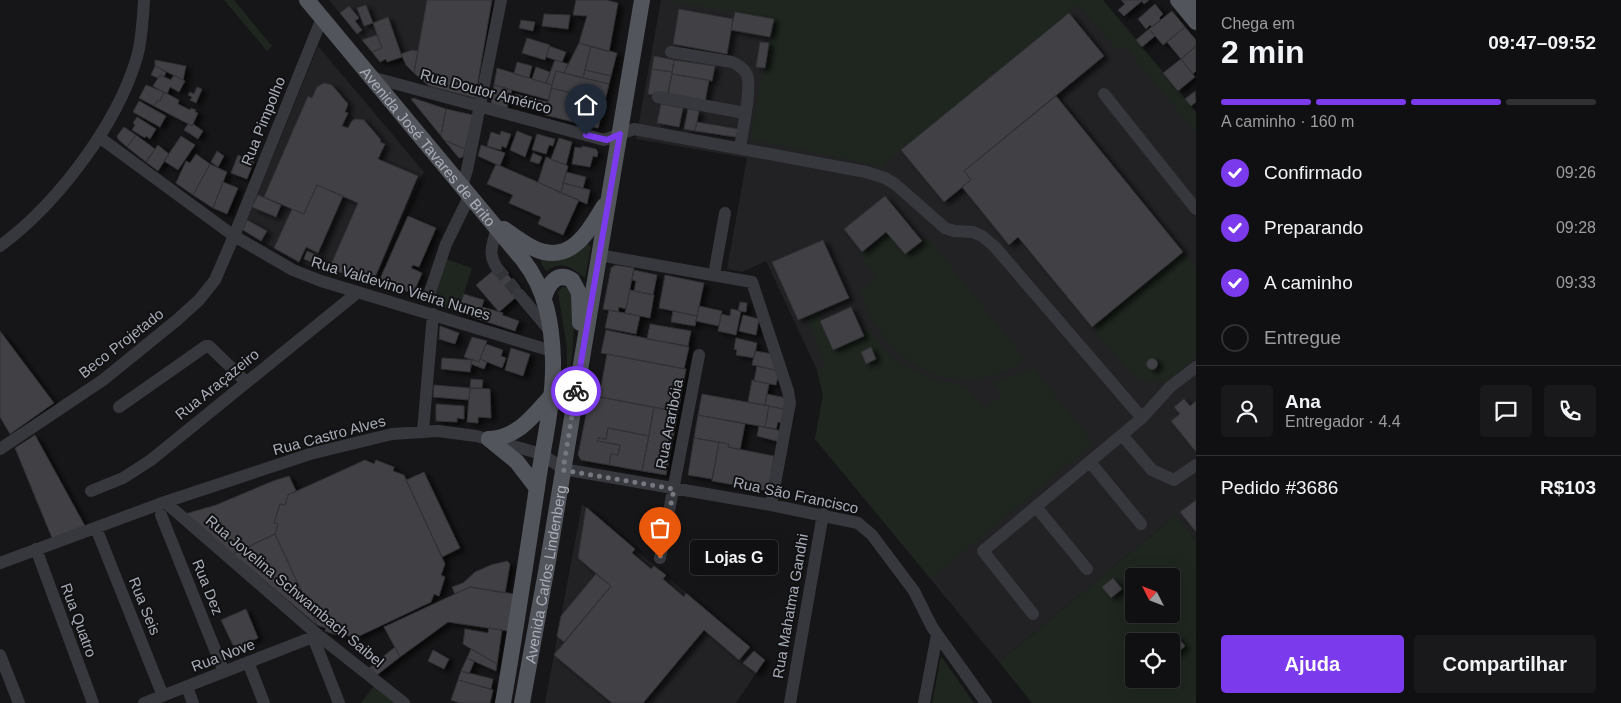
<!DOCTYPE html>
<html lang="pt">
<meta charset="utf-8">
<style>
:root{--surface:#101012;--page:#19191b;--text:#f1f3f6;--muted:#9c9d9f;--line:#303032;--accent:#7c3aed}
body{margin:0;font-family:Helvetica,sans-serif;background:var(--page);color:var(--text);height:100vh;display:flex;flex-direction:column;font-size:19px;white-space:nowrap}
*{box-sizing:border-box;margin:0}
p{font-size:16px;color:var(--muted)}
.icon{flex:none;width:28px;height:28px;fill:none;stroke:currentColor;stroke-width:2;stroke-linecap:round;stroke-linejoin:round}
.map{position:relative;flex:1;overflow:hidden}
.panel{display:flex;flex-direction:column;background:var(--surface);width:425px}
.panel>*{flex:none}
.needle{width:32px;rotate:312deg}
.controls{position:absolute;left:1125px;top:568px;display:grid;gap:10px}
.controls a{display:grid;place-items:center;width:55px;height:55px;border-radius:5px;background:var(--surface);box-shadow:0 5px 20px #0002,0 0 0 1px var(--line);font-size:25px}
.pin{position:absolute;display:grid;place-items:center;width:42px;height:42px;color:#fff;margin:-51px -21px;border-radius:50% 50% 50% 0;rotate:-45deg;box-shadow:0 0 5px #0007}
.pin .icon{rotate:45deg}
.courier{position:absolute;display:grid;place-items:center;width:50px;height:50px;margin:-25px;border:4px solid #7c3aed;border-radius:50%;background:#fff;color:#222;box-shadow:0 1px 6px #0007}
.bubble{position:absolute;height:35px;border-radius:5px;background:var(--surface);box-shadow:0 5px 20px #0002,0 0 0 1px var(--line);font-size:16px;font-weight:700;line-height:35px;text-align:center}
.summary em{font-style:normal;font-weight:700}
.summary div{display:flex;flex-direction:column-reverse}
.summary{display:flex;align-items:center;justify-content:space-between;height:85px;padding:0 25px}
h1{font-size:32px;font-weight:700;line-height:38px}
.bar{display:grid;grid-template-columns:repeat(4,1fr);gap:8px 5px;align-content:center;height:60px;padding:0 25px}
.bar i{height:6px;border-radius:4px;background:var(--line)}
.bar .active{background:var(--accent)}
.bar p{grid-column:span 4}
.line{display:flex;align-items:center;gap:12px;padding:0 25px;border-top:1px solid var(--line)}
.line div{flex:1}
.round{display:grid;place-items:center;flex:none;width:52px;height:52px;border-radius:5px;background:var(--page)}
ol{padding:0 25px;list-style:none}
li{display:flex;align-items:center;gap:15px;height:55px}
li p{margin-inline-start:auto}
li .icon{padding:5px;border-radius:50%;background:var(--accent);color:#fff;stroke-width:4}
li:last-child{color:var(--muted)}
li i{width:28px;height:28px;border:2px solid var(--line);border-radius:50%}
.primary-button{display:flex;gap:10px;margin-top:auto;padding:10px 25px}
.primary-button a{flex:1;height:58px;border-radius:5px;background:var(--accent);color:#fff;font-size:20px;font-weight:700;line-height:58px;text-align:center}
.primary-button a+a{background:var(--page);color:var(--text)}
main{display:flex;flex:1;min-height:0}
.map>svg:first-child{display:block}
</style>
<main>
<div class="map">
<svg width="1196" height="703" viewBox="0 0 1196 703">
<defs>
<filter id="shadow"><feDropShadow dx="5" dy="3" stdDeviation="2.5" flood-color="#0009"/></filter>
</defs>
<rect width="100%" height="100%" fill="#161618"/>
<path fill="#222225" d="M329,0h163l-17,98 -46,-12 -20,-17 -7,-12 -15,5 -1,-3 -6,3z
M661,0h442l93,112v429l-20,-26 -177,147 -184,-223 8,-44 -6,-25 -51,-109 -24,11 -15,-3 20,-111 -111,-19z
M318,46l106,126 -51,114 -45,-13 -29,-11 -56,-32z
M582,504l183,156 -29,43h-191z"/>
<path fill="#1e261f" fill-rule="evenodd" d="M224,0h10l38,46 -5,5z
M666,0h437l93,112v21l-69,-84 -12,-1 -37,-43 -193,158 -1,4 -134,-28 23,-120z
M886,232l19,22 22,-17 99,123c-68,47 -143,4 -166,-69l17,-14 -18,-23z
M587,243l4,4 -6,31c-14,-10 -20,-19 -39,-7l-5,-8 1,-5z
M1183,252l13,16v89l-29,25 -32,-3 -43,-52z
M446,259l26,9 -14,44 -26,-8z
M562,287h5c15,16 1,104 -3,127h-1l4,-27v-39l-9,-56z
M816,312l17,38 36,-21c21,35 58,53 97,57l19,23 17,-14 -9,-12 40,-15 60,75 -162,136 -116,-140 8,-44 -6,-25 8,-3 -3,-14 -16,-36z
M1176,515l20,26v162h-164l-33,-41zM1134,576h37v38h-37zM1134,641h37v38h-37z
M941,656l33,47h-42z
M374,686l22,17h-35z"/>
<path fill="#404145" stroke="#303034" filter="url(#shadow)" d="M427,0h65l-17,98 -46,-12 -15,-13z
M576,0h30l12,3 -9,49 -30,-9 8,-27 -14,-1z
M1121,0h28l-5,4 -2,-3 -18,15 -6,-6 7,-6z
M1155,4l8,10 -4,4 2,2 -9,7 -2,-2 -4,4 -8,-10z
M366,5l7,18 -9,3 -7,-18z
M349,6l10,12 -4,3 7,9 -5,4 -17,-21z
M679,9l54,10 -6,35 -54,-10z
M1172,11l13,16 -22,18 -14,-16z
M735,12l39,7 -4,18 -39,-7z
M1069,13l35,43 -140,115 7,9 -27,22 -43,-52z
M544,14l26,1 -2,14 -26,-3z
M388,17l14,40 -15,5 -1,-3 -6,3 -8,-10 10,-4 -9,-25z
M521,20l14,2 -2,9 -14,-3z
M1185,27l11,13v6l-15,13 -14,-17z
M1149,29l6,7 -13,11 -6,-7z
M377,35l5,13 -10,4 -10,-12z
M527,38l23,7 -5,15 -23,-7z
M760,42l9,1 -4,25 -9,-1z
M579,43l12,3 -8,32 -19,-5z
M549,46l17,6 -4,10 -16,-5z
M591,46l26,7 -6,23 -26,-6z
M1196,46v25l-3,3 -12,-15z
M412,50l6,1 -4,22 -8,-8 -5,-11z
M654,56l20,4 -2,12 -20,-3z
M1181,59l14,18 -17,14 -15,-18z
M155,60l31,6 -3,14 -28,-14z
M555,60l13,4 -4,9 -8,-2 -4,14 -6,-2z
M674,60l41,6 -3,15 -40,-7z
M517,62l15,4 -3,12 -15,-4z
M155,66l11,6 -2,5 -4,-2 -2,3 -7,-3z
M536,67l14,5 -4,11 -14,-4z
M497,68l55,17 -3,15 -55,-15z
M652,69l20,3 -5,25 -19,-3z
M585,70l26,6 -2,8 -26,-6z
M556,71l53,13 -4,17 -54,-13z
M672,74l37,6 -4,22 -37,-7z
M160,75l11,5 3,-5 11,6 -6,11 -9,-5 -3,7 -14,-8z
M324,83l8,2 16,19 -3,8 3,1 -6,13 6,2 4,-7 3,-2 9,1 17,20 -1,2 5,2 -7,15 40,17 -45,106 -44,-13 29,-66 -41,-18 -13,29 -40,-17 44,-101 4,2 5,-11z
M146,85l18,7 -4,9 -2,-1 -4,6 -15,-8z
M494,85l18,5 -5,18 -16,-4z
M197,87l5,2 -6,14 -6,-3 2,-3 -4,-2 2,-3 4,2z
M551,88l54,13 -7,27 -53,-13z
M1195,91l1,11 -5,4 -6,-7z
M164,92l15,8 -1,4 12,6 1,-2 5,2 -1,2 3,1 -6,13 -38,-20 4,-6 2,1z
M515,94l33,8 -3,11 -32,-8z
M1056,96l127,156 -91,75 -74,-90 -9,8 -47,-58 9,-7 -7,-9z
M413,98l33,11 -5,27 -30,-37z
M139,101l27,15 -6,11 -27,-15z
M661,104l22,4 -4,19 -22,-4z
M446,109l27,6 -8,34 -21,-9 -3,-4z
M688,109l11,2 -4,20 -11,-2z
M137,117l19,12 -6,10 -4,-3 -1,2 -13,-8 3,-5 -2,-2z
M697,122l41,7 -2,8 -41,-6z
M188,124l4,2 1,-2 10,7 -5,8 -14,-9z
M124,127l12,8 -9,12 -9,-8 -1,-3z
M501,131l10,3 -5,14 -4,-2 -1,4 -14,-4 4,-14 9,3z
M517,131l15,6 -7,20 -15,-7z
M537,134l18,5 -2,7 -4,-1 -3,9 -14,-4z
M136,135l19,14 -9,13 -19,-15z
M181,136l14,9 -17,25 -14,-9z
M559,138l13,4 -6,23 -15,-6z
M444,140l21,9 -2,8 -4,1z
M158,145l11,9 -11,17 -12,-9z
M481,145l24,8 -5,13 -22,-10z
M582,146l14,3 2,3 -1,5 -4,-1 -3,11 -18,-3 3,-17 7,1z
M217,151l7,5 -6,11 -7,-5z
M533,153l9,4 -3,7 -9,-3z
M196,154l14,10 -17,31 -17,-12 10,-22 4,2z
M238,155l16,7 -7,17 -16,-6z
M546,157l22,9 -7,27 -23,-11z
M210,164l17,8 -14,36 -20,-13z
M496,164l83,36 -16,35 -25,-11 3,-7 -32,-14 4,-8 -26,-11z
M566,172l20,5 -3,11 -20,-5z
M223,182l15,6 -11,26 -14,-6z
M563,183l27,7 -3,14 -26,-11z
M317,185l26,11 -25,57 -12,-6 -7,15 -25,-14 18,-39 12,5z
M258,195l23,10 -5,12 -24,-10z
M885,196l37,45 -17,13 -19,-22 -24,20 -18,-23z
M408,216l28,12 -17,39 -6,-2 -2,3 11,5 -9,21 -33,-15z
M247,220l20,11 -6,10 -18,-11z
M823,240l26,58 -51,22 -26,-58z
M307,251l14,6 -3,8 -14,-6z
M500,265l22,27 -23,20 -23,-27z
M615,265l19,3 -8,41 -7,-2 -1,5 -15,-3 8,-41z
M634,270l23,5 -4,20 -19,-4 2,-10 -4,-1z
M665,275l39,8 -7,33 -38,-8z
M630,290l24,5 -4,23 -25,-5z
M464,294l20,6 -6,19 -20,-7z
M740,302l7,1 -1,9 -8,-1z
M699,306l23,5 -3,15 -23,-5z
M482,307l21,6 -1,2 17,6 -4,10 -37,-12z
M851,307l13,29 -31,14 -13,-29z
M731,309l10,2 -5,24 -18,-4 3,-17 9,2z
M609,310l31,6 -4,18 -31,-6z
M673,311l24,5 -2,10 -24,-4z
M743,315l16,4 -3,16 -17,-4z
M650,324l41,7 -3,15 -41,-7z
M440,326l19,7 -4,11 -16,-5z
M606,330l83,17 -5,22 -83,-16z
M0,331l54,72 -44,31 -10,-17z
M472,337l15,4 -8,21 -15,-5z
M736,338l21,5 -3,15 -18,-3 1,-5 -3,-1z
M486,344l17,6 -2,6 5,2 -4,10 -22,-9z
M871,347l5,12 -10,5 -5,-12z
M511,348l19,6 -7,22 -18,-6z
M755,351l18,3 6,17 -27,-6z
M607,354l79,15 -8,43 -79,-15z
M442,358l30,2 -2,12 -29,-3z
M1146.5 364a5.5 5.5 0 1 1 11 0a5.5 5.5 0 1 1-11 0Z
M472,359l7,3 1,-3 7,3 -3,7 -13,-5z
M757,366l22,5 -3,14 -22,-4z
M471,379l12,1 -1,8h-12z
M752,380l17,4 -4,21 -17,-3z
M434,385l36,3 -1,12 -36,-3z
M470,388l20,1 1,29 -13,-1v6l-11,-1z
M702,394l67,12 -4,21 -67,-12z
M767,394l19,4 1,12 -22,-5z
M590,395l64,12 -5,29 -41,-8 -2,11 -8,-1 -1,3 23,4 -2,10 -7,-1 -2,11 -28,-5 -3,-5z
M1184,399l6,7 6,-5v51l-25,-31 9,-7 -6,-7z
M436,404l28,2v13l-7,-1v4l-21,-1z
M769,406l18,4 -2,13 -7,-1 -2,7 -11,-2z
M654,407l24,5 -12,63 -24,-4z
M698,415l47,9 -5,26 -12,-3 1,-3 -35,-6z
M759,426l23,5 -2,11 -23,-6z
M608,428l41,8 -7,35 -33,-6 2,-11 7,1 2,-10 -23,-4 1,-3 8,1z
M35,435l50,91 -33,12 -37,-90z
M694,438l25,4 -7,37 -24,-4z
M719,442l10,2 -1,3 46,9 -6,35 -56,-10z
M365,460l9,4 2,-4 18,7 -1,4 11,4 41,89 -4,11 4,2 -6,19 -5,-2 -3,8 -76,36 -9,-3 -1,3 -20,-7 1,-3 -9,-3 -42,-91 3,-10 -4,-1 6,-19 5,1 3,-10z
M424,472l36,76 -18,9 -36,-77z
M289,476l7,15 -8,4 -3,10 -5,-1 -6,19 4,1 -3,10 -42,20 -48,-40 31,-9 57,-24z
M1196,500v32l-16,-20z
M586,507l49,42 -3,4 19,16 3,-3 12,9 -3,4 21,18 2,-4 64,54 -11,13 -35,-30 -61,73h-31l-58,-48 57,-69 -33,-28z
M275,534l42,91 -84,-71z
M507,561l3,3 -5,29 -35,-6 -15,7 -3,-7 11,-4 12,-11 16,-7z
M596,574l15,12 -47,56 -7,-6 4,-20z
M1113,578l9,11 -11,9 -9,-11z
M470,587l44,7 -6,37 -60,-9 -48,35 -16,-30z
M246,609l12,29 -22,10 -2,-3h-1l-12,-25z
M489,628l13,2 -5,34 -34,-20 2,-15 23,4z
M1176,635l9,11 -10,9 -4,-4v-10h-2z
M395,647l5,10 -23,18 -8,-7z
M471,649l26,15 -1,7 -29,-13z
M433,650l16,9 -5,10 -16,-8z
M754,651l11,9 -9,13 -13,-10z
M467,658l7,4 -5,12 -8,-3z
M461,671l32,8 -2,10 -33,-9z
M458,680l35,10 -3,13h-30l-9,-3z"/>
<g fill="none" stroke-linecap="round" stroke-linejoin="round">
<path stroke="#333438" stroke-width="12" stroke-dasharray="12 6" stroke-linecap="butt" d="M497,268l22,26"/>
<path stroke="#37383d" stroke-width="12" d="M671,52l61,10c6,3 12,6 15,13 5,13 -5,58 -7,73
M371,77l233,63 30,-11 232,43 19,6 10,6 50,44 9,3 19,1 9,4 13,11 147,171
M1104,94l92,115
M658,97l87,16
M99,137l135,99 59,34 28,11 231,70
M462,186l5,-16 34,-170
M497,228c-4,16 -10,25 0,40
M0,246c57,-42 117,-121 137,-189 5,-18 6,-39 7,-57
M599,255l153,27 36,109 2,12 -19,102
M714,275l11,-62
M519,294l31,37
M429,295l17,-51 24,-49
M119,407l87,-61h3l37,36
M423,431l10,-117
M1122,435l30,35 22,10 22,-15
M0,449l103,-69 74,-60 22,-20 16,-20 19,-44 88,-218
M1090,462l51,62
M91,491l32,-13 28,-18 207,-168
M165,502l153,133 86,68
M1036,507l51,62
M161,515l63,157
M96,528l67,168
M36,549l57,154
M660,558l39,-203
M0,563l165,-61 145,-48 82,-20 46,-3 38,5 66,18 21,15 208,36 87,18 14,12 42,56 18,36 54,76
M1033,614l-50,-63 159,-133 28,-31 26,-20
M0,655l19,48
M248,662l16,41
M187,687l6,16
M144,703l169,-66 26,66
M790,703l33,-189
M924,703l13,-68"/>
<g stroke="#53555c" stroke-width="16">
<path id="s1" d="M307,0l216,260c23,29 29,64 30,100 1,41 -9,81 -15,121 -11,74 -22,148 -35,222"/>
<path d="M1178,0l18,22"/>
<path d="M1193,0l3,4"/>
<path d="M504,229c10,7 19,14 29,19 37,18 55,-16 71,-42"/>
<path d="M544,298c4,-14 13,-27 28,-18l7,13 1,30"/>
<path d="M489,439c30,-2 44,-23 63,-44"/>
<path d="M489,439l28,23 20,26"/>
<path id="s2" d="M522,703l26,-142 94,-561"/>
</g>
</g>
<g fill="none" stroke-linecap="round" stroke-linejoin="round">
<path stroke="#757880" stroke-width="5" stroke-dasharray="0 9" d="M576,391l-13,79 111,19 -14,69"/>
<path stroke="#7c3aed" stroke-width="6" d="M576,391l44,-257 -13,6 -21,-5"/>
</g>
<g text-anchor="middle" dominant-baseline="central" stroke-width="4" stroke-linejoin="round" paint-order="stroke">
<g font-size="15" fill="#a8adb8" stroke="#111113">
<text transform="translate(486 91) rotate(15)">Rua Doutor Américo</text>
<text transform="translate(263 121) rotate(-68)">Rua Pimpolho</text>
<text stroke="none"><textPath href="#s1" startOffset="190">Avenida José Tavares de Brito</textPath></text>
<text transform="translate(401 288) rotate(17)">Rua Valdevino Vieira Nunes</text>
<text transform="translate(121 343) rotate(-38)">Beco Projetado</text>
<text transform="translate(217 384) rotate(-39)">Rua Araçazeiro</text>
<text transform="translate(669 424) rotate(-79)">Rua Araribóia</text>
<text transform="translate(329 435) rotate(-15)">Rua Castro Alves</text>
<text transform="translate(796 495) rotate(12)">Rua São Francisco</text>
<text stroke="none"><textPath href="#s2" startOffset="131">Avenida Carlos Lindenberg</textPath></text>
<text transform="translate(208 587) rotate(68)">Rua Dez</text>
<text transform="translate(295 591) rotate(40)">Rua Jovelina Schwambach Saibel</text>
<text transform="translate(145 606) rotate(68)">Rua Seis</text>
<text transform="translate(790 606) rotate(-80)">Rua Mahatma Gandhi</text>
<text transform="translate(79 620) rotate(70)">Rua Quatro</text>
<text transform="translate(223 655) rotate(-21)">Rua Nove</text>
</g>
</g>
</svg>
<div class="controls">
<a><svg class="needle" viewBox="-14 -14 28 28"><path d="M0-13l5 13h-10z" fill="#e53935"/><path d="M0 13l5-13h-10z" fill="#9c9d9f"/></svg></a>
<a><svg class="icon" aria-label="locate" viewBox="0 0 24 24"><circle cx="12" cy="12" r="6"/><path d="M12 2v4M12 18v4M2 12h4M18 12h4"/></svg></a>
</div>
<div class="pin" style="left:660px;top:558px;background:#ea580c"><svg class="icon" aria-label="bag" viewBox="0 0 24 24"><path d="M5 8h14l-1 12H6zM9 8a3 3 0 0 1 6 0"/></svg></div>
<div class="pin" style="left:586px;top:135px;background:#1f2937"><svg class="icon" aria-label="home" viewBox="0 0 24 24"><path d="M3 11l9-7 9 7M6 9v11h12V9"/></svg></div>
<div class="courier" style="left:576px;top:391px"><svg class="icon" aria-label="bike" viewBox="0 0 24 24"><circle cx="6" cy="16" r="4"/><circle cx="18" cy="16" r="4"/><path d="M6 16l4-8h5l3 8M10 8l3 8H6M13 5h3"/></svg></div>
<div class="bubble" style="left:690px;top:540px;width:88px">Lojas G</div>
</div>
<section class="panel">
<div class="summary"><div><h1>2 min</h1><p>Chega em</p></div><em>09:47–09:52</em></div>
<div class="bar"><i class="active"></i><i class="active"></i><i class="active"></i><i></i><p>A caminho · 160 m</p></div>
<ol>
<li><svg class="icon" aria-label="check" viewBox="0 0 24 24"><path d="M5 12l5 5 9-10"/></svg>Confirmado<p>09:26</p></li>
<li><svg class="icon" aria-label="check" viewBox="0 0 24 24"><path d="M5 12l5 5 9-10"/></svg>Preparando<p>09:28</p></li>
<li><svg class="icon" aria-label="check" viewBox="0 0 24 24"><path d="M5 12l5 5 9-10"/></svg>A caminho<p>09:33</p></li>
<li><i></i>Entregue</li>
</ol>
<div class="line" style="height:90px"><a class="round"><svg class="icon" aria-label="person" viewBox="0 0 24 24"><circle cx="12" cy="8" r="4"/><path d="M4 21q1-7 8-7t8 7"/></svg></a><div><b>Ana</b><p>Entregador · 4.4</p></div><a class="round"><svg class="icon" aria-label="chat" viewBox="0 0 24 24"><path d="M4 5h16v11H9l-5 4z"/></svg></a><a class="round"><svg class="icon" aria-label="phone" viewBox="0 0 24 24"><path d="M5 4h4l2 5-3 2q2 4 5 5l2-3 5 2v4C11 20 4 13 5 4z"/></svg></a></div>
<div class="line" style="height:65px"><div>Pedido #3686</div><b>R$103</b></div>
<div class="primary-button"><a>Ajuda</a><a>Compartilhar</a></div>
</section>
</main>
